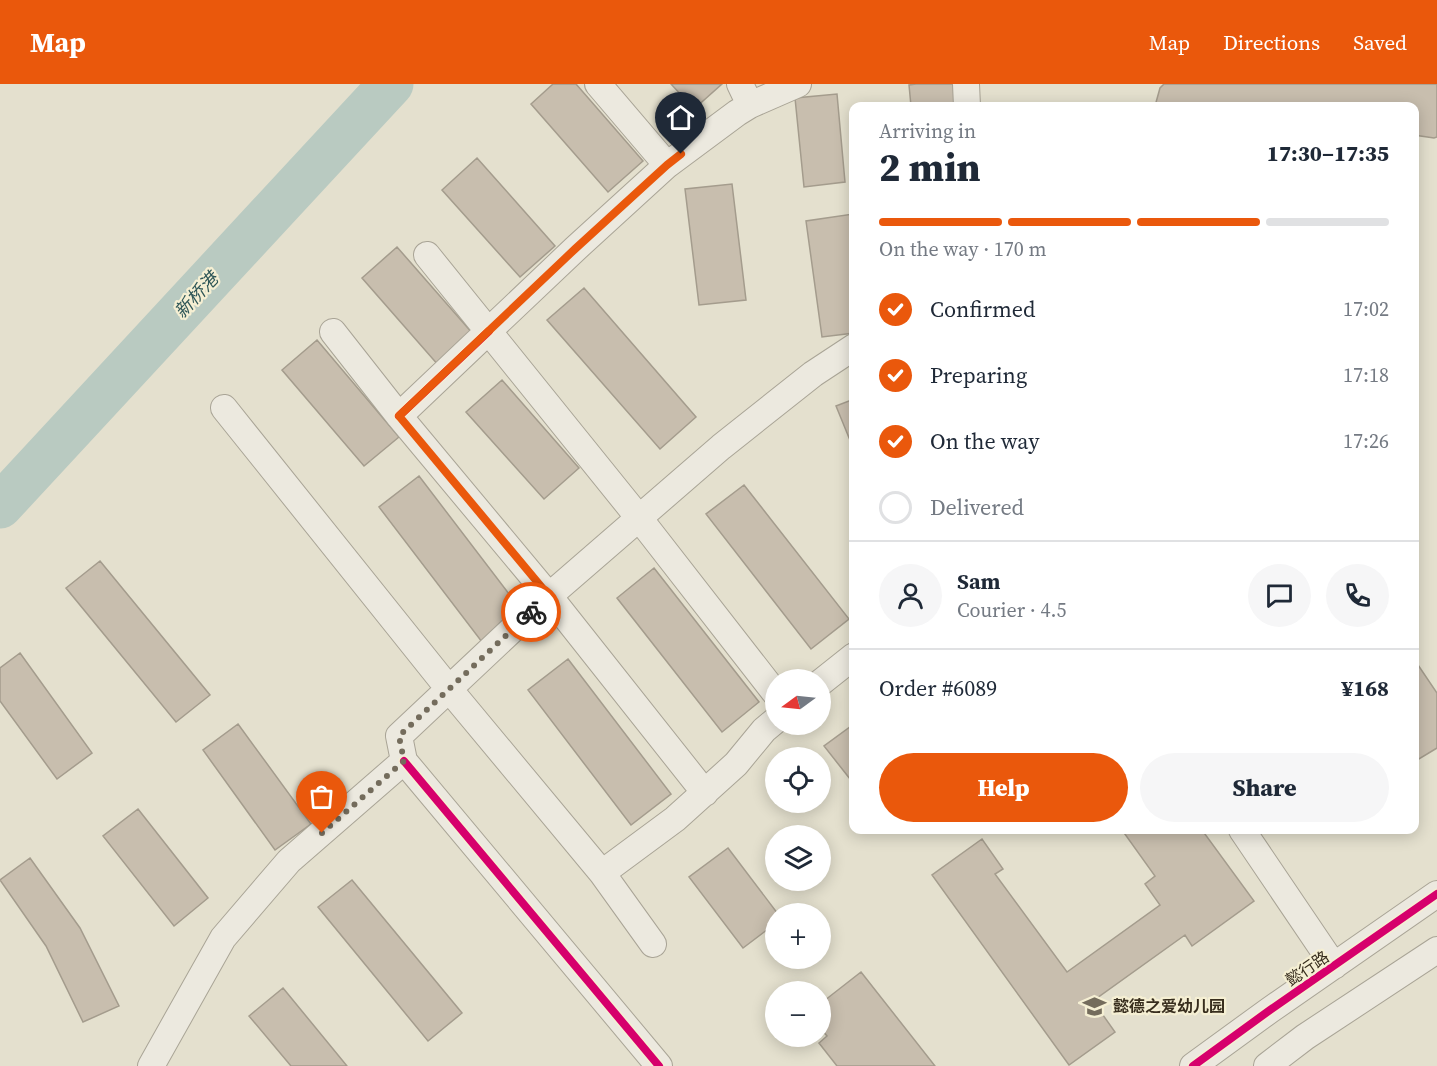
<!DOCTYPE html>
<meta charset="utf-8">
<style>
:root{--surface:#fff;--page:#f6f6f7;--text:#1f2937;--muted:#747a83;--line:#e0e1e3;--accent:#ea580c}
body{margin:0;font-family:"Source Serif 4","Noto Sans SC",serif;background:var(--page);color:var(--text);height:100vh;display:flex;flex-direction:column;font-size:22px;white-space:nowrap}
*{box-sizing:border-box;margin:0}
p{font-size:20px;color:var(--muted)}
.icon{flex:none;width:33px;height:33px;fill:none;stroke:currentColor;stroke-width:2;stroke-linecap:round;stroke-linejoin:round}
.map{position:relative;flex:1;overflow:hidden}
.drawer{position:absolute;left:849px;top:18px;width:570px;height:732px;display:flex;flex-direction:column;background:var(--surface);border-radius:12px;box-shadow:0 3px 15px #0003}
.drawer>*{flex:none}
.needle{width:39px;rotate:255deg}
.fabs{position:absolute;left:765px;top:585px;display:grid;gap:12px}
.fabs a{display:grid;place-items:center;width:66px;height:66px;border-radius:50%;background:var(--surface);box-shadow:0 3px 15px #0003;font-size:30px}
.pin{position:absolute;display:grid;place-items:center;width:51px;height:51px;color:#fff;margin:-62px -26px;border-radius:50% 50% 50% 0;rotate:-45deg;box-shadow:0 0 6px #0007}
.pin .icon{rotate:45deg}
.courier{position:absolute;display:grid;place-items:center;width:60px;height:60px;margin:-30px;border:4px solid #ea580c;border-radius:50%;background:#fff;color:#222;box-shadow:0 2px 8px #0007}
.summary em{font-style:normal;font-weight:800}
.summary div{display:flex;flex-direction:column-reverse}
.summary{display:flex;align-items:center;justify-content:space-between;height:102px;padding:0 30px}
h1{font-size:39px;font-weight:800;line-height:45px}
.bar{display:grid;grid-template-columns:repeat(4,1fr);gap:9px 6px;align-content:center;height:72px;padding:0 30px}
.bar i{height:8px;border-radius:4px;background:var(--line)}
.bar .on{background:var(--accent)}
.bar p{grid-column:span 4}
.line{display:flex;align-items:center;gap:15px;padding:0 30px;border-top:2px solid var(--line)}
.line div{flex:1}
.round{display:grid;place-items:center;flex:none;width:63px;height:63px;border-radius:32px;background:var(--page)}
ol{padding:0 30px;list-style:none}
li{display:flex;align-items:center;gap:18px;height:66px}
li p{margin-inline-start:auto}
li .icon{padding:6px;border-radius:50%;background:var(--accent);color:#fff;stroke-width:4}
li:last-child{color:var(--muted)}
li i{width:33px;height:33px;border:3px solid var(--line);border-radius:50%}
.primary-button{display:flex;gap:12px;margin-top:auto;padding:12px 30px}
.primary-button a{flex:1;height:69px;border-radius:36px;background:var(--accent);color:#fff;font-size:24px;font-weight:800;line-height:69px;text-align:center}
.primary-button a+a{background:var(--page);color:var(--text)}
header{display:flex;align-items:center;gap:36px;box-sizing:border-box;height:84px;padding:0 30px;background:var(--accent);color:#fff}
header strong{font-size:28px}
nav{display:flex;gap:33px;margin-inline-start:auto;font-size:21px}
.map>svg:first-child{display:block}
</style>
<header>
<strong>Map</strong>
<nav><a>Map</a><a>Directions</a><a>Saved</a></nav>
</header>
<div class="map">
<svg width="1437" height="982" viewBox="0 0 1437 982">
<rect width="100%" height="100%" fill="#e4e0ce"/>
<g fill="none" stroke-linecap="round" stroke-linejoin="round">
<path stroke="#b9cac1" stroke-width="45" d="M0,422l391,-422"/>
</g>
<path fill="#c8beae" stroke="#a49c8d" stroke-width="1.5" d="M553,0h23l67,77 -35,31 -77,-88z
M671,0h51l-28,25z
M916,0h41l2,22h-48l-2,-21z
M1164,0h273v53l-3,1 -20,-3v-29h-259l5,-18z
M837,10l8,88 -41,5 -9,-89z
M477,74l78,88 -35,31 -78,-87z
M732,100l14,116 -47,5 -14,-116z
M853,130l1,119 -32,4 -16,-116z
M397,163l77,88 -35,31 -77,-88z
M584,204l112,129 -36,32 -113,-129z
M317,256l82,97 -35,29 -82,-96z
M502,296l77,88 -35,31 -78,-87z
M854,315v51l-18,-44z
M419,392l103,135 -40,31 -103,-135z
M744,401l105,134 -38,30 -105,-135z
M100,477l110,134 -34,27 -110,-134z
M654,484l105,134 -37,30 -105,-134z
M20,569l72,100 -35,26 -57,-78v-33z
M568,575l103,135 -40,31 -103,-135z
M1414,575l23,34v55l-23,14z
M238,640l73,100 -36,26 -72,-100z
M854,640v60l-30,-38z
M138,725l70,89 -34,28 -71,-90z
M1122,746h80l52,71 -62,45 -7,-11 -92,66 22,31 -46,33 -137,-190 50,-36 21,30 -8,5 72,98 93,-67 -15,-21 10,-8z
M728,764l50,66h-2v9l-33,25 -54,-71z
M30,774l50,70 39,78 -36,16 -37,-76 -46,-66z
M352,796l110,133 -34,28 -110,-134z
M861,888l74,94h-98l-18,-23 8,-7 -7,-8v-24z
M283,904l64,78h-56l-42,-50z"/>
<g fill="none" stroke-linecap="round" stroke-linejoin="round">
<defs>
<path id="minor" d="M598,0l69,81
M740,0l10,21
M966,0l1,22
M427,171l212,263 137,176
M333,248l66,84 150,180 156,197
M224,324l225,281 153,184 51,71
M399,332l176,-167 92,-84 70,-52 13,-8 48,-21
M820,599l34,-27
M1242,746l92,136
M602,789l73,-54 61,-55 28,-34 12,-10
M151,982l72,-128 66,-77 115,-100
M659,982l-255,-305 -5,-25 135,-127 187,-162 92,-73 41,-27
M1193,982l77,-56 167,-116
M1267,982l38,-29 132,-87"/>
</defs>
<use href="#minor" stroke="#a9a496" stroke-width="28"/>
<use href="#minor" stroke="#ece9df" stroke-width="26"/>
<defs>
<path id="cycleway" d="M399,332l90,-85
M404,677l255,305
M1193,982l77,-56 167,-116"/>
</defs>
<use href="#cycleway" stroke="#f5efd3" stroke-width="11"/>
<use href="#cycleway" stroke="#d6006c" stroke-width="8"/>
</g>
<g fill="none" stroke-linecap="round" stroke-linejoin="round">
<path stroke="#746c5c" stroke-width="6" stroke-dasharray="0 10.8" d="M322,749l82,-72 -5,-25 132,-124"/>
<path stroke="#ea580c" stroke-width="8" d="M531,528l18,-16 -150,-180 176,-167 92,-84 14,-11"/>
</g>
<defs>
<symbol id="school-bare" viewBox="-9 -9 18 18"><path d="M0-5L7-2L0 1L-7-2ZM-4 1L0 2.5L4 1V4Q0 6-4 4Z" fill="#746c5c" stroke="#f5efd3" stroke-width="2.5" paint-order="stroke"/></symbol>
</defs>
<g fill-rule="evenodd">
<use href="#school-bare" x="1078" y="906" width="33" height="33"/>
</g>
<g text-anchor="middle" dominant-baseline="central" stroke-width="4.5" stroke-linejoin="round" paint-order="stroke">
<g font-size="16" fill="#382e1e" stroke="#f5efd3">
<text transform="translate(1307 884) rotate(-34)">懿行路</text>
</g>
<g font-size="16" font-weight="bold" fill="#382e1e" stroke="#f5efd3" text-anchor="start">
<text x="1113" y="922">懿德之爱幼儿园</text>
</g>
<g font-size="18" font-style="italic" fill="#2e5657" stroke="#f5efd3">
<text transform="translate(196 211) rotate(-47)">新桥港</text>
</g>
</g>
</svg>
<div class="fabs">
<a><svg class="needle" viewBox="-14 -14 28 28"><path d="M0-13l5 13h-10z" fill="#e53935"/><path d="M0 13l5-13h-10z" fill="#747a83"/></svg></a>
<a><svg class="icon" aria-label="locate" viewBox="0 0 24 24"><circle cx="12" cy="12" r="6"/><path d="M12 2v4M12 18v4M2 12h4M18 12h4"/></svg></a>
<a><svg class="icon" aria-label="layers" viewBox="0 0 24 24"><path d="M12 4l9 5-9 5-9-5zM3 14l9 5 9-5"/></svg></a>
<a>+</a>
<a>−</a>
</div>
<div class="pin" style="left:322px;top:749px;background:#ea580c"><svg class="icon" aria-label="bag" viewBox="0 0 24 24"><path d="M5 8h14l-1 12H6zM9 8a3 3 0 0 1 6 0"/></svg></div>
<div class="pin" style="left:681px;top:70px;background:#1f2937"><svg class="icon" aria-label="home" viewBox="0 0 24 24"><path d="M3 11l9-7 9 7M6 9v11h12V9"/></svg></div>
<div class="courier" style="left:531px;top:528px"><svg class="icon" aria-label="bike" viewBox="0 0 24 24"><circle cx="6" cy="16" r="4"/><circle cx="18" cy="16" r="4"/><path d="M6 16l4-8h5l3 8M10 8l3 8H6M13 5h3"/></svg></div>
<section class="drawer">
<div class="summary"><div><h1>2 min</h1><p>Arriving in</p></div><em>17:30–17:35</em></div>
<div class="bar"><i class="on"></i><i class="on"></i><i class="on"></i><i></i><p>On the way · 170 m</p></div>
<ol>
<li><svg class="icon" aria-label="check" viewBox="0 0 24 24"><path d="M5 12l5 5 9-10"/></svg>Confirmed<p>17:02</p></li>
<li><svg class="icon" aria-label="check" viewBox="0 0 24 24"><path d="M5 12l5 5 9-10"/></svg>Preparing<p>17:18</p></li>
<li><svg class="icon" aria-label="check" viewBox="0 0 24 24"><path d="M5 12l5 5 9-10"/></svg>On the way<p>17:26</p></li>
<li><i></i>Delivered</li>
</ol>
<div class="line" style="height:108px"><a class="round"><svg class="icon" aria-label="person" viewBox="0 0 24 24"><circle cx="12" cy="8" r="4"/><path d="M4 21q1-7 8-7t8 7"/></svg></a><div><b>Sam</b><p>Courier · 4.5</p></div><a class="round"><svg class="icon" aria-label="chat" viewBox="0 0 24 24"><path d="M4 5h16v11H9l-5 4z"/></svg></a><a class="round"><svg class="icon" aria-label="phone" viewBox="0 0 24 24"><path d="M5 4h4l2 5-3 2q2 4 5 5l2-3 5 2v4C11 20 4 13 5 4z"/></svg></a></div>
<div class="line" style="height:78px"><div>Order #6089</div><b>¥168</b></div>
<div class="primary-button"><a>Help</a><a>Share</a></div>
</section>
</div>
